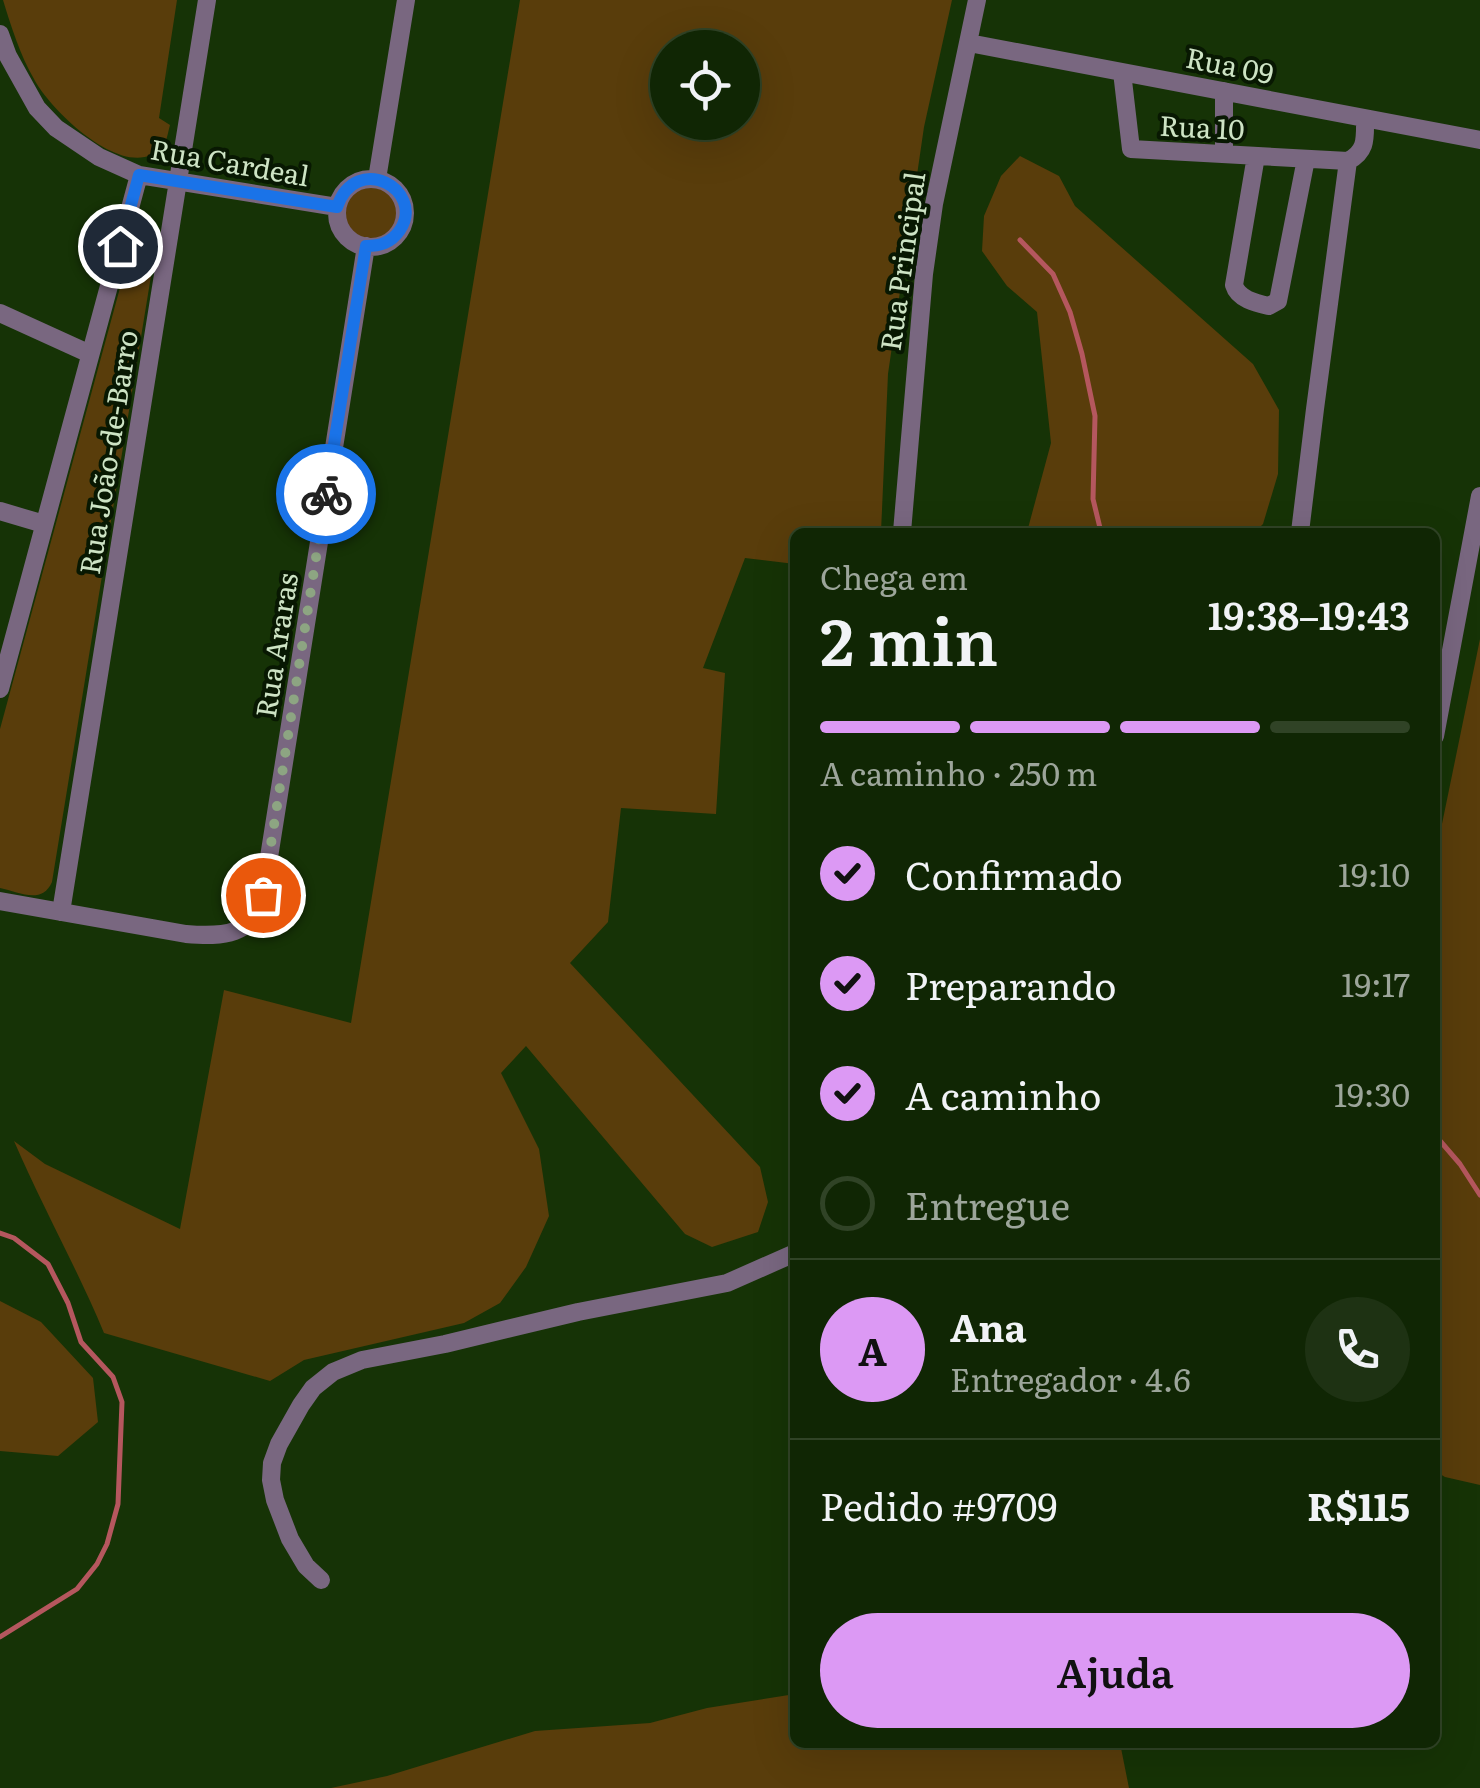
<!DOCTYPE html>
<html lang="pt">
<meta charset="utf-8">
<style>
:root{--surface:#102604;--page:#1e3213;--text:#f1f3f6;--muted:#9ca59a;--line:#304326;--accent:#dc99f4}
body{margin:0;font-family:Literata,serif;background:var(--page);color:var(--text);height:100vh;display:flex;flex-direction:column;font-size:38px;white-space:nowrap}
*{box-sizing:border-box;margin:0}
p{font-size:32px;color:var(--muted)}
.icon{flex:none;width:55px;height:55px;fill:none;stroke:currentColor;stroke-width:2;stroke-linecap:round;stroke-linejoin:round}
.map{position:relative;flex:1;overflow:hidden}
.sheet{position:absolute;left:790px;top:528px;width:650px;height:1220px;display:flex;flex-direction:column;background:var(--surface);border-radius:15px;box-shadow:0 10px 40px #0002,0 0 0 2px var(--line)}
.sheet>*{flex:none}
.fabs{position:absolute;left:650px;top:30px;display:grid;gap:20px}
.fabs a{display:grid;place-items:center;width:110px;height:110px;border-radius:50%;background:var(--surface);box-shadow:0 10px 40px #0002,0 0 0 2px var(--line);font-size:50px}
.pin{position:absolute;display:grid;place-items:center;width:85px;height:85px;color:#fff;margin:-42px;border:5px solid #fff;border-radius:50%;box-shadow:0 2px 10px #0007}
.courier{position:absolute;display:grid;place-items:center;width:100px;height:100px;margin:-50px;border:8px solid #1a73e8;border-radius:50%;background:#fff;color:#222;box-shadow:0 2px 12px #0007}
.overview em{font-style:normal;font-weight:600}
.overview div{display:flex;flex-direction:column-reverse}
.overview{display:flex;align-items:center;justify-content:space-between;height:170px;padding:0 30px}
h1{font-size:65px;font-weight:600;line-height:75px}
.bar{display:grid;grid-template-columns:repeat(4,1fr);gap:15px 10px;align-content:center;height:120px;padding:0 30px}
.bar i{height:12px;border-radius:8px;background:var(--line)}
.bar .selected{background:var(--accent)}
.bar p{grid-column:span 4}
.line{display:flex;align-items:center;gap:25px;padding:0 30px;border-top:2px solid var(--line)}
.line div{flex:1}
.round{display:grid;place-items:center;flex:none;width:105px;height:105px;border-radius:52px;background:var(--page)}
ol{padding:0 30px;list-style:none}
li{display:flex;align-items:center;gap:30px;height:110px}
li p{margin-inline-start:auto}
li .icon{padding:10px;border-radius:50%;background:var(--accent);color:#111;stroke-width:4}
li:last-child{color:var(--muted)}
li i{width:55px;height:55px;border:5px solid var(--line);border-radius:50%}
.button{display:flex;gap:20px;margin-top:auto;padding:20px 30px}
.button a{flex:1;height:115px;border-radius:60px;background:var(--accent);color:#111;font-size:40px;font-weight:600;line-height:115px;text-align:center}
.map>svg:first-child{display:block}
</style>
<div class="map">
<svg width="1480" height="1788" viewBox="0 0 1480 1788">
<rect width="100%" height="100%" fill="#163306"/>
<path fill="#593d0b" fill-rule="evenodd" d="M3,0h174l-18,118 11,7c-2,7 -3,16 -7,21 -35,41 -113,-36 -129,-67 -14,-24 -23,-53 -31,-79z
M520,0h432l-28,127 -36,247 -7,158h-86v32l-50,-6 -42,110 22,5 -9,141 -95,-6 -13,114 -38,41 190,204 8,35 -10,30 -46,15 -27,-13 -159,-188 -25,27 38,76 10,67 -23,51 -26,36 -36,20 -160,37 -34,21 -166,-48c-27,-65 -62,-127 -90,-192l31,23 135,65 44,-239 127,33zM668,48h74v74h-74z
M1020,156l39,20 16,30 178,158 26,46 -1,64 -15,50 -8,8h-228l24,-89 -14,-131 -30,-26 -25,-35 2,-35 17,-40z
M344 213a27 27 0 1 1 54 0a27 27 0 1 1-54 0Z
M147,221l7,2 4,10 -106,649c-10,23 -33,10 -52,6v-159l136,-500 4,-6z
M1480,639v846l-35,-8 -10,-6v-613z
M0,1301l41,21 52,56 5,44 -40,34 -58,-5z
M795,1694v48l325,1 9,45h-798l56,-12 148,-45 115,-8 57,-15z"/>
<g fill="none" stroke-linecap="round" stroke-linejoin="round">
<path stroke="#b5575e" stroke-width="5" d="M1020,240l33,34 17,38 12,42 13,62 -2,83 8,33
M1435,1135l25,29 20,31
M0,1233l14,5 34,26 20,39 13,39 32,35 9,25 -4,102 -11,40 -10,20 -20,25 -77,48"/>
<path stroke="#796780" stroke-width="18" d="M0,34l8,22 29,52 19,20 43,29 40,18 198,32
M969,43l511,97
M1122,72l9,77 217,12
M1224,91v63
M1256,156l-22,129c4,14 22,18 35,21l9,-5 28,-142
M337 213a34 34 0 1 1 68 0a34 34 0 1 1-68 0Z
M377,179l29,-179
M0,313l90,41
M0,511l44,13
M902,532l22,-258 10,-70 43,-204
M1300,532l15,-123 33,-248c19,-10 17,-23 17,-42
M0,689l139,-514
M1435,736l45,-240
M0,901l186,33c38,3 66,2 77,-39l103,-649
M61,912l146,-912
M321,1580l-15,-14 -16,-27 -15,-39 -4,-20 1,-17 7,-19 22,-39 12,-17 20,-16 29,-12 83,-16 133,-32 149,-29 68,-30"/>
</g>
<g fill="none" stroke-linecap="round" stroke-linejoin="round">
<path stroke="#8da582" stroke-width="10" stroke-dasharray="0 18" d="M263,895l63,-401"/>
<path stroke="#1a73e8" stroke-width="12" d="M120,246l19,-71 198,32c19,-56 89,-17 63,23 -9,13 -20,16 -34,16l-40,248"/>
</g>
<g text-anchor="middle" dominant-baseline="central" stroke-width="8" stroke-linejoin="round" paint-order="stroke">
<g font-size="28" fill="#cde3c4" stroke="#081802">
<text transform="translate(1230 64) rotate(11)">Rua 09</text>
<text transform="translate(1202 126) rotate(3)">Rua 10</text>
<text transform="translate(230 161) rotate(10)">Rua Cardeal</text>
<text transform="translate(901 261) rotate(-82)">Rua Principal</text>
<text transform="translate(107 452) rotate(-81)">Rua João-de-Barro</text>
<text transform="translate(275 645) rotate(-81)">Rua Araras</text>
</g>
</g>
</svg>
<div class="fabs">
<a><svg class="icon" aria-label="locate" viewBox="0 0 24 24"><circle cx="12" cy="12" r="6"/><path d="M12 2v4M12 18v4M2 12h4M18 12h4"/></svg></a>
</div>
<div class="pin" style="left:263px;top:895px;background:#ea580c"><svg class="icon" aria-label="bag" viewBox="0 0 24 24"><path d="M5 8h14l-1 12H6zM9 8a3 3 0 0 1 6 0"/></svg></div>
<div class="pin" style="left:120px;top:246px;background:#1f2937"><svg class="icon" aria-label="home" viewBox="0 0 24 24"><path d="M3 11l9-7 9 7M6 9v11h12V9"/></svg></div>
<div class="courier" style="left:326px;top:494px"><svg class="icon" aria-label="bike" viewBox="0 0 24 24"><circle cx="6" cy="16" r="4"/><circle cx="18" cy="16" r="4"/><path d="M6 16l4-8h5l3 8M10 8l3 8H6M13 5h3"/></svg></div>
<section class="sheet">
<div class="overview"><div><h1>2 min</h1><p>Chega em</p></div><em>19:38–19:43</em></div>
<div class="bar"><i class="selected"></i><i class="selected"></i><i class="selected"></i><i></i><p>A caminho · 250 m</p></div>
<ol>
<li><svg class="icon" aria-label="check" viewBox="0 0 24 24"><path d="M5 12l5 5 9-10"/></svg>Confirmado<p>19:10</p></li>
<li><svg class="icon" aria-label="check" viewBox="0 0 24 24"><path d="M5 12l5 5 9-10"/></svg>Preparando<p>19:17</p></li>
<li><svg class="icon" aria-label="check" viewBox="0 0 24 24"><path d="M5 12l5 5 9-10"/></svg>A caminho<p>19:30</p></li>
<li><i></i>Entregue</li>
</ol>
<div class="line" style="height:180px"><b class="round" style="background:var(--accent);color:#111">A</b><div><b>Ana</b><p>Entregador · 4.6</p></div><a class="round"><svg class="icon" aria-label="phone" viewBox="0 0 24 24"><path d="M5 4h4l2 5-3 2q2 4 5 5l2-3 5 2v4C11 20 4 13 5 4z"/></svg></a></div>
<div class="line" style="height:130px"><div>Pedido #9709</div><b>R$115</b></div>
<div class="button"><a>Ajuda</a></div>
</section>
</div>
